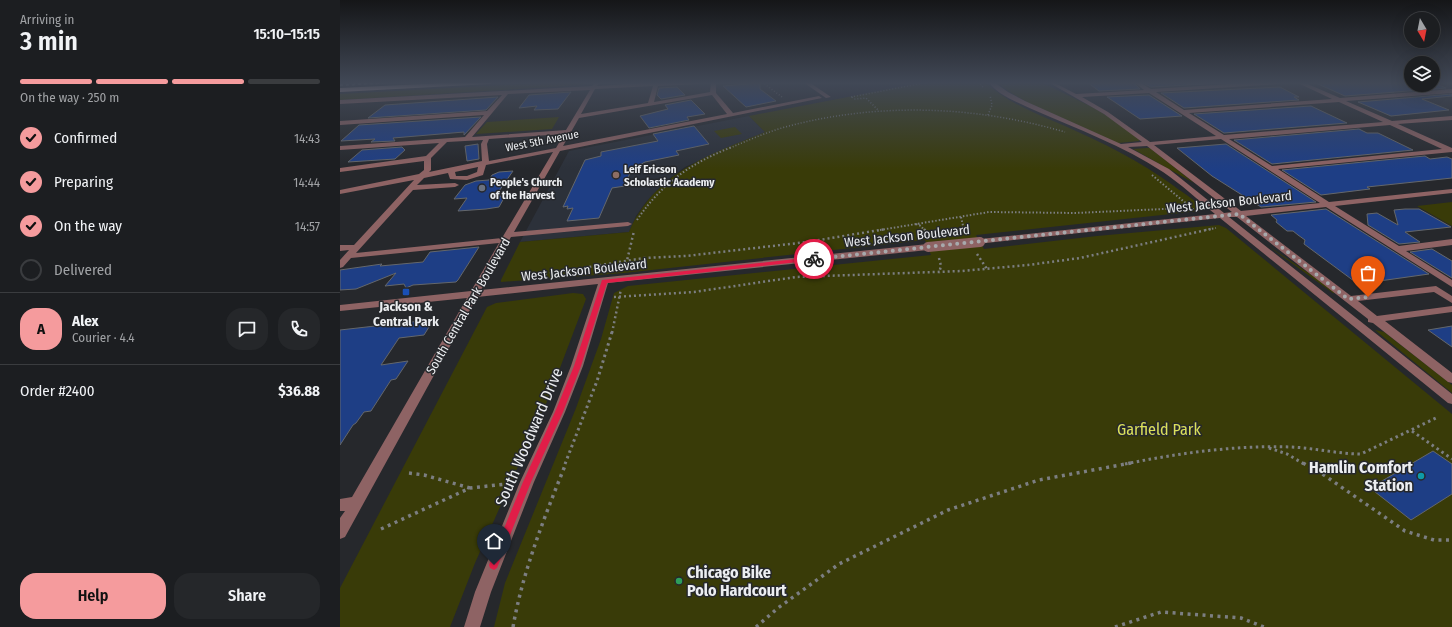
<!DOCTYPE html>
<meta charset="utf-8">
<style>
:root{--surface:#1c1e21;--page:#25272a;--text:#f1f3f6;--muted:#a0a2a5;--line:#3a3c3f;--accent:#f59b9d}
body{margin:0;font-family:"Fira Sans Condensed",sans-serif;background:var(--page);color:var(--text);height:100vh;display:flex;flex-direction:column;font-size:15px;white-space:nowrap}
*{box-sizing:border-box;margin:0}
p{font-size:13px;color:var(--muted)}
.icon{flex:none;width:22px;height:22px;fill:none;stroke:currentColor;stroke-width:2;stroke-linecap:round;stroke-linejoin:round}
.map{position:relative;flex:1;overflow:hidden}
.drawer{display:flex;flex-direction:column;background:var(--surface);width:340px}
.drawer>*{flex:none}
.needle{width:26px;rotate:170deg}
.tools{position:absolute;left:1064px;top:12px;display:grid;gap:8px}
.tools a{display:grid;place-items:center;width:36px;height:36px;border-radius:50%;background:var(--surface);box-shadow:0 4px 16px #0002,0 0 0 1px var(--line);font-size:20px}
.pin{position:absolute;display:grid;place-items:center;width:34px;height:34px;color:#fff;margin:-41px -17px;border-radius:50% 50% 50% 0;rotate:-45deg;box-shadow:0 0 4px #0007}
.pin .icon{rotate:45deg}
.courier{position:absolute;display:grid;place-items:center;width:40px;height:40px;margin:-20px;border:3px solid #e11d48;border-radius:50%;background:#fff;color:#222;box-shadow:0 1px 5px #0007}
.summary em{font-style:normal;font-weight:600}
.summary div{display:flex;flex-direction:column-reverse}
.summary{display:flex;align-items:center;justify-content:space-between;height:68px;padding:0 20px}
h1{font-size:26px;font-weight:600;line-height:30px}
.bar{display:grid;grid-template-columns:repeat(4,1fr);gap:6px 4px;align-content:center;height:48px;padding:0 20px}
.bar i{height:5px;border-radius:3px;background:var(--line)}
.bar .selected{background:var(--accent)}
.bar p{grid-column:span 4}
.line{display:flex;align-items:center;gap:10px;padding:0 20px;border-top:1px solid var(--line)}
.line div{flex:1}
.round{display:grid;place-items:center;flex:none;width:42px;height:42px;border-radius:16px;background:var(--page)}
ol{padding:0 20px;list-style:none}
li{display:flex;align-items:center;gap:12px;height:44px}
li p{margin-inline-start:auto}
li .icon{padding:4px;border-radius:50%;background:var(--accent);color:#111;stroke-width:4}
li:last-child{color:var(--muted)}
li i{width:22px;height:22px;border:2px solid var(--line);border-radius:50%}
.primary-button{display:flex;gap:8px;margin-top:auto;padding:8px 20px}
.primary-button a{flex:1;height:46px;border-radius:16px;background:var(--accent);color:#111;font-size:16px;font-weight:600;line-height:46px;text-align:center}
.primary-button a+a{background:var(--page);color:var(--text)}
main{display:flex;flex:1;min-height:0}
.map>svg:first-child{display:block}
</style>
<main>
<section class="drawer">
<div class="summary"><div><h1>3 min</h1><p>Arriving in</p></div><em>15:10–15:15</em></div>
<div class="bar"><i class="selected"></i><i class="selected"></i><i class="selected"></i><i></i><p>On the way · 250 m</p></div>
<ol>
<li><svg class="icon" aria-label="check" viewBox="0 0 24 24"><path d="M5 12l5 5 9-10"/></svg>Confirmed<p>14:43</p></li>
<li><svg class="icon" aria-label="check" viewBox="0 0 24 24"><path d="M5 12l5 5 9-10"/></svg>Preparing<p>14:44</p></li>
<li><svg class="icon" aria-label="check" viewBox="0 0 24 24"><path d="M5 12l5 5 9-10"/></svg>On the way<p>14:57</p></li>
<li><i></i>Delivered</li>
</ol>
<div class="line" style="height:72px"><b class="round" style="background:var(--accent);color:#111">A</b><div><b>Alex</b><p>Courier · 4.4</p></div><a class="round"><svg class="icon" aria-label="chat" viewBox="0 0 24 24"><path d="M4 5h16v11H9l-5 4z"/></svg></a><a class="round"><svg class="icon" aria-label="phone" viewBox="0 0 24 24"><path d="M5 4h4l2 5-3 2q2 4 5 5l2-3 5 2v4C11 20 4 13 5 4z"/></svg></a></div>
<div class="line" style="height:52px"><div>Order #2400</div><b>$36.88</b></div>
<div class="primary-button"><a>Help</a><a>Share</a></div>
</section>
<div class="map">
<svg width="1112" height="627" viewBox="0 0 1112 627">
<rect width="100%" height="100%" fill="#26282c"/>
<path fill="#2c313a" d="M0,82h88l-88,5z
M409,116l16,16 -80,35 -20,15 -19,20 -10,14 -7,16 -109,10 49,-91z"/>
<path fill="#393b08" d="M223,82h23l-2,2 -4,1 -240,15v-6z
M586,82h59c22,21 52,32 80,44 38,17 75,35 109,60 9,7 22,14 28,23l-3,2 -223,24 8,14 113,-13 122,-11 7,3 226,186v213h-958l11,-44 71,-175 25,-69 13,-46 14,-7 303,-31 -6,-15 -301,33 -123,9v-2l19,-38 109,-10c25,-59 81,-78 136,-100l-16,-16z
M656,82h45l53,26 20,12 25,19v2l-21,2 -89,-40 -16,-9z
M219,117l-7,12 -76,5 11,-12z
M395,127l7,7 -21,4 -7,-7z
M806,148h4l44,35 -61,-34z
M1112,202v24l-35,-20z
M924,243l52,35 19,15h-2z
M233,293l10,1 3,5 -37,98 -74,166 -25,64h-110v-39l147,-281 9,-4z
M1035,330l9,2 68,53v8z"/>
<path fill="#1e3e85" stroke="#64676b" d="M747,82h46l7,7 -41,2z
M801,82h98l-88,5z
M1007,82h64v3h22v-2l13,5 -101,8 -27,-12z
M420,83v6l16,12 -30,6 -23,-21z
M337,87l8,8 -24,4 -4,-4 2,-7z
M940,87l19,10h-5l5,3 -115,8 -23,-15z
M231,92l-13,17 -24,1 3,-4 -18,2 10,-13z
M1112,94v2l-30,3 27,11 -58,6 -33,-14z
M809,95l33,21 -42,3 -33,-22z
M158,97l-12,13 -118,8 17,-13z
M351,100l14,14 -18,3 2,3 -40,8 -9,-12 28,-7 -3,-4z
M971,106l36,17 -123,10 -30,-19z
M141,117l-17,18v-3l-71,6 2,3 -24,1 4,-3 -34,2 18,-16z
M354,126l15,18 -33,7 3,4 -34,7 -14,8 -6,16 -13,2 -13,30 -32,3 6,-13 -6,1 1,-3 -5,1 22,-47 16,-4v-4l57,-11 -5,-7z
M1019,129l8,4h11l35,17 -141,14 -38,-24z
M138,144l1,15 -12,2 -2,-15z
M886,144l90,58 -55,5 -49,-31 -35,-28z
M62,147l3,3 -10,9 -47,3 14,-12z
M1085,156l5,3 17,-2 5,2v19l-85,9 3,2 -49,6 -39,-25z
M173,171l-16,23 7,4 -5,9 -13,2 -28,2 9,-13 -13,1 11,-14 11,-4 13,-1 3,-5 7,-3z
M986,209l103,65 -71,10 -54,-40 1,-4 -7,-5 -5,-4h-6l-11,-9 1,-2 -6,-5z
M1065,209h14l32,18 -46,5 15,10 -21,2 -31,-19 -1,-11 10,-1 21,12 -4,-15z
M139,247l-21,33 -2,2 -43,3 -7,3 -2,-4 -19,2 11,-13 -40,16 -16,1v-20l42,-6 -2,2 43,-4 7,-10z
M1092,249l20,12v17l-42,-26z
M94,319l-10,16 -25,3 -18,27 27,-4 -12,18 -5,1 -20,31 -7,1 -8,11 -3,2 -13,20v-115l53,-6 10,-3 1,2z
M1112,326v21l-24,-17z
M1093,451l19,13v30l-41,26 -41,-32z"/>
<g fill="none" stroke-linecap="round" stroke-linejoin="round">
<path stroke="#7c7e81" stroke-width="1.5" stroke-dasharray="1 2" stroke-linecap="butt" d="M422,82l20,15
M638,82l5,5
M511,97l78,-15
M512,97l3,2 11,-1 13,13
M648,115l4,-10 -2,-10
M390,148c19,-8 39,-17 59,-22 91,-24 187,-20 276,6"/>
<path stroke="#7c7e81" stroke-width="2" stroke-dasharray="1.5 2" stroke-linecap="butt" d="M812,175l42,35
M621,217l3,13
M297,220c25,-37 54,-57 95,-73
M576,224l5,2 3,4
M540,230l109,-18 86,1 111,-5
M865,230l11,-2"/>
<path stroke="#7c7e81" stroke-width="2.5" stroke-dasharray="2 3" stroke-linecap="butt" d="M584,229l5,6
M624,229l1,3
M637,254l10,15
M599,258l2,8 -2,7
M285,269l9,-38
M200,275l104,-17 42,-2 121,-14 79,-13
M274,297l80,-5 102,-15 166,-6 66,-6 52,-7 131,-29
M272,333l9,-44"/>
<path stroke="#7c7e81" stroke-width="3" stroke-dasharray="2.5 3.5" stroke-linecap="butt" d="M1072,431l40,28
M929,448l18,6 17,10
M225,464l32,-83 15,-49
M785,464c55,-11 111,-19 166,-17 24,1 47,7 70,7l77,-37"/>
<path stroke="#7c7e81" stroke-width="3.5" stroke-dasharray="3 4.5" stroke-linecap="butt" d="M963,463l18,10 84,58 29,9h18
M69,473l15,2 46,13
M41,529l89,-41 36,-4
M173,627c10,-57 32,-111 53,-164
M416,627l22,-19 61,-44 109,-54 91,-30 92,-17
M775,627l46,-15 80,6 23,9"/>
<path fill="#8e6364" fill-rule="evenodd" d="M255,82h5l-3,4 59,-4h47l-3,2 -42,2 -4,16 56,-10 1,-10h5v11l17,20 86,-17 3,2 -262,53 -46,81 114,-10 4,2 -4,2 -117,11 -30,53 447,-46 4,3 -4,3 -320,33 -25,83 -18,46 -31,70 -43,110 -11,35h-16l11,-35 45,-110 33,-70 18,-46 27,-82 -121,13 -132,240 -5,2v-21l5,-7h-5v-12l12,-2 115,-199 -127,13v-6l131,-14 28,-48 -148,15 -8,9 -3,1v-8l9,-10 -9,1v-6h14l60,-65 -74,14v-4l79,-16 5,-4v-9l-84,11v-4l86,-12 13,-13 -99,7v-4l125,-9 19,-22 -144,10v-4l147,-10 15,-16 -162,9v-4l252,-14zM313,86l-5,17 -67,11 14,-25zM250,90l-24,40 -94,7 36,-43zM372,95l15,19 -164,32 16,-28zM224,134l-8,14 -67,13 -2,-17 2,-5zM143,140l-2,4 1,17 -53,11 2,-2v-12l16,-16zM213,152l-51,86 -146,15 57,-63 42,-3 4,-2 -4,-2 -38,2 7,-7 24,-5 2,6 17,1 16,-5 3,-10zM138,167l-1,5 -10,4h-11l-1,-4z
M463,82h6l22,15 -5,1z
M649,82h5l14,10 17,9 96,43 21,-2 -38,-28 -56,-32h5l23,12 68,-4 -10,-8h5l12,7 112,-7h19l-3,2 -123,8 28,18 148,-11 -34,-16v-1h5l37,16 112,-9v4l-106,8 46,20 60,-5v4l-54,4 54,24v4l-174,17 51,33 123,-13v4l-117,13 64,40 53,-7v6l-46,6 46,29v7l-126,-80 -80,9 105,80 85,-10 16,10v7l-18,-11 -76,9 19,15 75,-10v6l-67,9 67,52v10l-4,-1 -75,-59 -5,-1v-3l-131,-102h-8l223,177v10l-4,-1 -228,-185 -243,26 -1,-2 1,-2 3,-1 235,-25c-17,-14 -34,-30 -52,-42 -39,-26 -86,-43 -129,-62 -13,-6 -39,-16 -45,-28zM809,93l67,43 -66,6 -42,-30 -26,-15zM999,102l44,20 -159,13 -35,-22zM1050,125l52,24 -170,17 -43,-27zM881,139l99,64 -79,8 -87,-66zM807,146l85,66 -8,1 -55,-44 -41,-22z"/>
<path fill="#f5c9c9" fill-rule="evenodd" d="M124,82h29l-3,2 -150,8v-4z"/>
<path stroke="#9a9ca0" stroke-width="2" stroke-dasharray="3 3" stroke-linecap="butt" d="M0,85l58,-3"/>
<path stroke="#8e6364" stroke-width="10" d="M588,247l52,-5"/>
</g>
<linearGradient id="sky" x2="0" y2="1"><stop stop-color="#151618"/><stop offset="0.49" stop-color="#414856"/><stop offset="1" stop-color="#414856" stop-opacity="0"/></linearGradient>
<rect width="1112" height="169" fill="url(#sky)"/>
<path fill="#e11d48" d="M474,257l2,1v2l-209,23 -26,83 -18,46 -32,70 -34,86 -3,2 -4,-2 -1,-3 34,-83 32,-70 19,-46 28,-86z"/>
<g fill="none" stroke-linecap="round" stroke-linejoin="round">
<path stroke="#a7a9ac" stroke-width="4" stroke-dasharray="0 7.2" d="M474,259l425,-45 109,85 20,-2"/>
</g>
<circle fill="#8d6e63" stroke="#26282c" stroke-width="1.5" cx="276" cy="175" r="4"/>
<circle fill="#6b7280" stroke="#26282c" stroke-width="1.5" cx="142" cy="188" r="4"/>
<rect fill="#1a4fb4" stroke="#26282c" stroke-width="1.5" x="62" y="288" width="8" height="8" rx="2"/>
<circle fill="#0f9aa8" stroke="#26282c" stroke-width="1.5" cx="1081" cy="476" r="4"/>
<circle fill="#2e9e5b" stroke="#26282c" stroke-width="1.5" cx="339" cy="581" r="4"/>
<g text-anchor="middle" dominant-baseline="central" stroke-width="3" stroke-linejoin="round" paint-order="stroke">
<g font-size="11" fill="#eceef1" stroke="#26282c">
<text transform="translate(202 141) rotate(-11)">West 5th Avenue</text>
</g>
<g font-size="11" font-weight="bold" fill="#eceef1" stroke="#26282c" text-anchor="start">
<text x="284" y="169">Leif Ericson<tspan x="284" dy="13">Scholastic Academy</tspan></text>
<text x="150" y="182">People's Church<tspan x="150" dy="13">of the Harvest</tspan></text>
</g>
<g font-size="13" fill="#eceef1" stroke="#26282c">
<text transform="translate(889 202) rotate(-6)">West Jackson Boulevard</text>
<text transform="translate(567 236) rotate(-6)">West Jackson Boulevard</text>
<text transform="translate(244 270) rotate(-6)">West Jackson Boulevard</text>
<text transform="translate(128 306) rotate(-60)">South Central Park Boulevard</text>
</g>
<g font-size="13" font-weight="bold" fill="#eceef1" stroke="#26282c">
<text x="66" y="306">Jackson &amp;<tspan x="66" dy="15">Central Park</tspan></text>
</g>
<g font-size="16" fill="#dbe05b" stroke="#26282c">
<text x="819" y="429">Garfield Park</text>
</g>
<g font-size="16" fill="#eceef1" stroke="#26282c">
<text transform="translate(189 437) rotate(-67)">South Woodward Drive</text>
</g>
<g font-size="16" font-weight="bold" fill="#eceef1" stroke="#26282c" text-anchor="end">
<text x="1073" y="467">Hamlin Comfort<tspan x="1073" dy="18">Station</tspan></text>
<text x="347" y="572" text-anchor="start">Chicago Bike<tspan x="347" dy="18">Polo Hardcourt</tspan></text>
</g>
</g>
</svg>
<div class="tools">
<a><svg class="needle" viewBox="-14 -14 28 28"><path d="M0-13l5 13h-10z" fill="#e53935"/><path d="M0 13l5-13h-10z" fill="#a0a2a5"/></svg></a>
<a><svg class="icon" aria-label="layers" viewBox="0 0 24 24"><path d="M12 4l9 5-9 5-9-5zM3 14l9 5 9-5"/></svg></a>
</div>
<div class="pin" style="left:1028px;top:297px;background:#ea580c"><svg class="icon" aria-label="bag" viewBox="0 0 24 24"><path d="M5 8h14l-1 12H6zM9 8a3 3 0 0 1 6 0"/></svg></div>
<div class="pin" style="left:154px;top:565px;background:#1f2937"><svg class="icon" aria-label="home" viewBox="0 0 24 24"><path d="M3 11l9-7 9 7M6 9v11h12V9"/></svg></div>
<div class="courier" style="left:474px;top:259px"><svg class="icon" aria-label="bike" viewBox="0 0 24 24"><circle cx="6" cy="16" r="4"/><circle cx="18" cy="16" r="4"/><path d="M6 16l4-8h5l3 8M10 8l3 8H6M13 5h3"/></svg></div>
</div>
</main>
